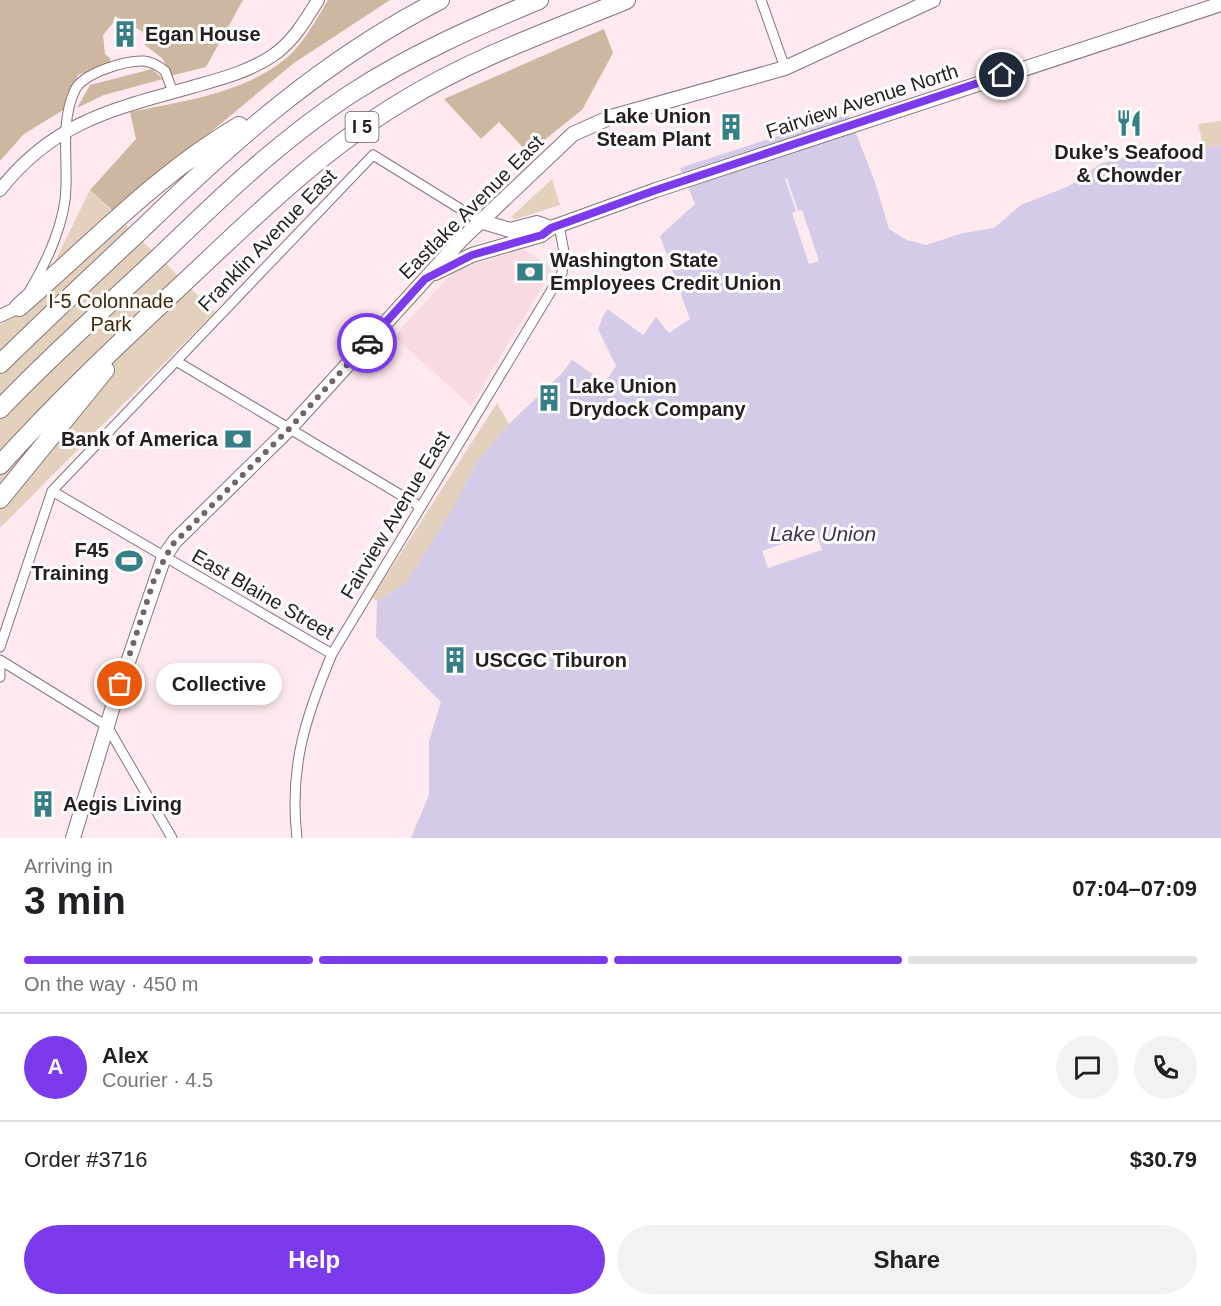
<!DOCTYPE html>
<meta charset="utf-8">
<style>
:root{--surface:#fff;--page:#f2f2f2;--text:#202124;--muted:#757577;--line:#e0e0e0;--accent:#7c3aed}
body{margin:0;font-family:Arial,sans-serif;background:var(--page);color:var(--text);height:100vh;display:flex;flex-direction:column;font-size:22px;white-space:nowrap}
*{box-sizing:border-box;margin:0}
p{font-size:20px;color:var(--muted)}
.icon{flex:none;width:33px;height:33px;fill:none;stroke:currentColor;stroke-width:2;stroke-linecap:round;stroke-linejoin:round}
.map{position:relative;height:838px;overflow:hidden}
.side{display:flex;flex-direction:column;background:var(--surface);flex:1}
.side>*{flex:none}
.pin{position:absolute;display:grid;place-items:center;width:51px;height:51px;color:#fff;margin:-26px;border:3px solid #fff;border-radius:50%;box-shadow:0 2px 6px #0007}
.courier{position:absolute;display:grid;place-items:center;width:60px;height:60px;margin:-30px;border:4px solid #7c3aed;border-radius:50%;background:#fff;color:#222;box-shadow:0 2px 8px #0007}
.bubble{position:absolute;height:42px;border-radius:21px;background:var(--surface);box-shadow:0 3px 9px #0003;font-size:20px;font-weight:700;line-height:42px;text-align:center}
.head em{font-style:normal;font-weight:700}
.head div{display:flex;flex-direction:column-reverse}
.head{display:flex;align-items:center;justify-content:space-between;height:102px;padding:0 24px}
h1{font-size:39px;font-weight:700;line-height:45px}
.bar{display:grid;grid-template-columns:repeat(4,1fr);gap:9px 6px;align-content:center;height:72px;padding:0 24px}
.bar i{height:8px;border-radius:4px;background:var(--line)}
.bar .active{background:var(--accent)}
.bar p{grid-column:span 4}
.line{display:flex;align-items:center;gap:15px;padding:0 24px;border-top:2px solid var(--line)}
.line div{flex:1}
.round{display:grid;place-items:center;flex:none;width:63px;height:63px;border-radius:32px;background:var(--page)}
.cta{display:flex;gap:12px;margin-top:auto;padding:12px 24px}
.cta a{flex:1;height:69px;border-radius:36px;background:var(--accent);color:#fff;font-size:24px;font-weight:700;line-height:69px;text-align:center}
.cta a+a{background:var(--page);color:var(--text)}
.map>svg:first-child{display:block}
</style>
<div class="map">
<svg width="1221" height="838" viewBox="0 0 1221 838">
<rect width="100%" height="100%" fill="#feeaee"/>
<path fill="#f7dbe1" d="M524,249l29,20 -82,137 -77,-70 60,-65z"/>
<path fill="#e3d1be" d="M1221,121v25l-17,2 -6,-24z
M552,179l8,26 -44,14 -5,-2z
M90,190l125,122 -215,216v-203l34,-21z
M497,403l12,21 -33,39 -23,45 -47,75 -29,18 -5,-3z"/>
<path fill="#cdb7a0" d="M0,0h243l-37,67 -36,9 -7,-17 -18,-14 -2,-13 -28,-16 -2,7 -10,12 2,19 5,4 1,6 -33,11 -9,20 -1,12 -44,27 -24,27z
M328,0h62l-96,63 -180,149 -24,-22 46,-51 -6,-27c52,-11 111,-18 154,-52 18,-14 32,-40 44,-60z
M604,29l9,24 -31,57 -54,43 -29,-31 -18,17 -37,-40z
M152,69l11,10 -59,16 -27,13 13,-23z"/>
<path fill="#d4cbe8" d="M848,113l27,69 14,47 18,11 19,5 37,-12 31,-5 27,-23 48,-19 31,-22 25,-7 96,-11v692h-810l18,-43v-54l12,-39 -65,-65 1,-36 29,-18 47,-75 23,-45 33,-39 54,-52 97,-136 35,-32 -15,-36z"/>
<path fill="#feeaee" d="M787,178l11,33 4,-1 17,51 -10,3 -17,-51 4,-2 -11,-32z
M660,236l30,83 -21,14 -13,-16 -13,18 -37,-27 -8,21 18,37 -11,17 -34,-24 36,-51z
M816,532l6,18 -54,18 -6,-17z"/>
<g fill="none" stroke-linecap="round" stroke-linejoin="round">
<defs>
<path id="minor" d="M761,0l24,68
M30,290c17,-28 36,-70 36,-104 1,-31 -5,-67 9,-96 8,-17 51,-30 69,-29 8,1 15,5 21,10l8,21
M176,361l245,146
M52,491l280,163
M0,647l52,-156 321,-336 107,66
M0,660l107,66 65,112
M0,667v10
M297,838c-8,-70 8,-120 35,-184l230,-381 2,-21 -5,-27"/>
<path id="tertiary" d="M0,190c53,-68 113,-81 192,-103 28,-8 56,-15 80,-31 21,-14 33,-35 46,-56
M0,316l19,-9"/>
<path id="secondary" d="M480,221l30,9 27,-7 14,5
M435,273l37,-18 69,-20 10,-7 105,-38 565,-186
M73,838l41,-135 50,-146 11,-16 114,-112 172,-189 112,-106 38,-17 174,-49 148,-68"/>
<path id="motorway" d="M19,307c72,-62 137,-132 220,-181
M0,364c48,-47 96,-92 145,-138 92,-89 180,-167 295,-226
M0,409c50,-53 105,-101 158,-151 61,-59 122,-118 194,-165 59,-38 122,-66 187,-93
M0,465c60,-67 125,-127 190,-188 68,-64 133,-128 213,-176 70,-43 147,-70 223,-101
M0,499l105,-129"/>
</defs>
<use href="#minor" stroke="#867478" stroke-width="11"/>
<use href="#tertiary" stroke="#867478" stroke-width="14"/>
<use href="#secondary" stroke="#867478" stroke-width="16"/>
<use href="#motorway" stroke="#867478" stroke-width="20"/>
<use href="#minor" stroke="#fff" stroke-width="9"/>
<use href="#tertiary" stroke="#fff" stroke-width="12"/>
<use href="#secondary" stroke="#fff" stroke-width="14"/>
<use href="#motorway" stroke="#fff" stroke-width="18"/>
</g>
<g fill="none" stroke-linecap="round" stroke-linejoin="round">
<path stroke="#716567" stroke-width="6" stroke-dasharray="0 10.8" d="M120,684l35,-107 17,-32 117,-116 78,-86"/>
<path stroke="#7c3aed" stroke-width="8" d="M367,343l58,-64 47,-24 70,-20 9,-7 105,-38 346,-115"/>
</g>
<defs>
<symbol id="building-bare" viewBox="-9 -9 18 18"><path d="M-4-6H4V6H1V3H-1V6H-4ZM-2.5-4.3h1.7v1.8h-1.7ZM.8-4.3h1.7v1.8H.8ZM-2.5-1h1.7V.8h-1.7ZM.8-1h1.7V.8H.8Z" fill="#377f86" stroke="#fdfdfd" stroke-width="2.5" paint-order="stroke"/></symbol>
<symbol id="restaurant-bare" viewBox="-9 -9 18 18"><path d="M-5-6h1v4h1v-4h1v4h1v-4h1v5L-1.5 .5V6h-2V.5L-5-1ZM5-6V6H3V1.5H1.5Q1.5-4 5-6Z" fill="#377f86" stroke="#fdfdfd" stroke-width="2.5" paint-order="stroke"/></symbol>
<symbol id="bank-bare" viewBox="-9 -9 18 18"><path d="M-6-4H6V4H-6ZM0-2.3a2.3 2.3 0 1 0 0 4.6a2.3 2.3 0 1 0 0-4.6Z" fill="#377f86" stroke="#fdfdfd" stroke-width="2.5" paint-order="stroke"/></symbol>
<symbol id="stadium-bare" viewBox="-9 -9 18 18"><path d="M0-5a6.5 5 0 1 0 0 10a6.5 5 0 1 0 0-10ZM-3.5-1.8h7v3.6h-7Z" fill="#377f86" stroke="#fdfdfd" stroke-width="2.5" paint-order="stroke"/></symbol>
</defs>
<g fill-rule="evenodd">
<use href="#building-bare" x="106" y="15" width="38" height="38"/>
<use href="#restaurant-bare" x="1110" y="104" width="38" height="38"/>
<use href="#building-bare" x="712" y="108" width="38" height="38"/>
<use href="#bank-bare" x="511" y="253" width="38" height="38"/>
<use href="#building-bare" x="530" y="379" width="38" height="38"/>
<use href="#bank-bare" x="219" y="420" width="38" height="38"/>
<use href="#stadium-bare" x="110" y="542" width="38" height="38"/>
<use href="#building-bare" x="436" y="641" width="38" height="38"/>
<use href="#building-bare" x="24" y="785" width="38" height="38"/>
</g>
<g text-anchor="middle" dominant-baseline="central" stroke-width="6" stroke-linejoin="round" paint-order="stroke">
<rect fill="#fdfdfd" stroke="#666162" stroke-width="1.5" x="345.5" y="112" width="33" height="30" rx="4.5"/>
<g font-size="18" font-weight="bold" fill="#251e1f">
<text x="362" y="127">I 5</text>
</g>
<g font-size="20" font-weight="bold" fill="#251e1f" stroke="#fdfdfd" text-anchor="start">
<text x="145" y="34">Egan House</text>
<text x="711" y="116" text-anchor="end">Lake Union<tspan x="711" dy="23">Steam Plant</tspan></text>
<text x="1129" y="152" text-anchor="middle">Duke’s Seafood<tspan x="1129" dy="23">&amp; Chowder</tspan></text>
<text x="550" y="260">Washington State<tspan x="550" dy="23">Employees Credit Union</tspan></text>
<text x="569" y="386">Lake Union<tspan x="569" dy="23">Drydock Company</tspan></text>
<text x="218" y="439" text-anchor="end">Bank of America</text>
<text x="109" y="550" text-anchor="end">F45<tspan x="109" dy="23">Training</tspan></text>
<text x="475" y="660">USCGC Tiburon</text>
<text x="63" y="804">Aegis Living</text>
</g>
<g font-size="20" fill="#251e1f" stroke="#fdfdfd">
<text transform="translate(862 101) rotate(-18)">Fairview Avenue North</text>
<text transform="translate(471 207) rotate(-45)">Eastlake Avenue East</text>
<text transform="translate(267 240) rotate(-46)">Franklin Avenue East</text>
<text transform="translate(395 515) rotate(-59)">Fairview Avenue East</text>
<text transform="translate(263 594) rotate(30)">East Blaine Street</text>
</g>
<g font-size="20" fill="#402809" stroke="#fdfdfd">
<text x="111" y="301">I-5 Colonnade<tspan x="111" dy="23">Park</tspan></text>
</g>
<g font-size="21" font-style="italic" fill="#403159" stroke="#fdfdfd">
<text x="823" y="533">Lake Union</text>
</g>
</g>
</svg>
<div class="pin" style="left:120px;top:684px;background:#ea580c"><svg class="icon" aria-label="bag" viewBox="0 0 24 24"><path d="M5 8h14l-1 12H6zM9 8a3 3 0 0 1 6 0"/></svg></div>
<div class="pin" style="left:1002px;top:75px;background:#1f2937"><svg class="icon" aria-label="home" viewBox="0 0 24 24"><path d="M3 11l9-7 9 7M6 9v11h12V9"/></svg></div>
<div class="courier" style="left:367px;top:343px"><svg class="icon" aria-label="car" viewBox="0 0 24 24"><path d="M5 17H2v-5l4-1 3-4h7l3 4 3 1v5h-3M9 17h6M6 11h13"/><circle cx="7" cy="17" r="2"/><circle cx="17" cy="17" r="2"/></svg></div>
<div class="bubble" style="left:156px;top:663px;width:126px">Collective</div>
</div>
<section class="side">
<div class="head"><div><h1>3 min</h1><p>Arriving in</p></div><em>07:04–07:09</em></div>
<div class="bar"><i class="active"></i><i class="active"></i><i class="active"></i><i></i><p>On the way · 450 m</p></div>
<div class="line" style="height:108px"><b class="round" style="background:var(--accent);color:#fff">A</b><div><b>Alex</b><p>Courier · 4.5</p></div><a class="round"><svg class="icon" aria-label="chat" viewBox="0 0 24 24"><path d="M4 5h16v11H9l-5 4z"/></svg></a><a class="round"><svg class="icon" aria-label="phone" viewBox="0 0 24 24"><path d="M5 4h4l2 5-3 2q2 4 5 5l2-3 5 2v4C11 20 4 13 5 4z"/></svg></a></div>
<div class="line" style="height:78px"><div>Order #3716</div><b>$30.79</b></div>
<div class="cta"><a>Help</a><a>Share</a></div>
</section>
